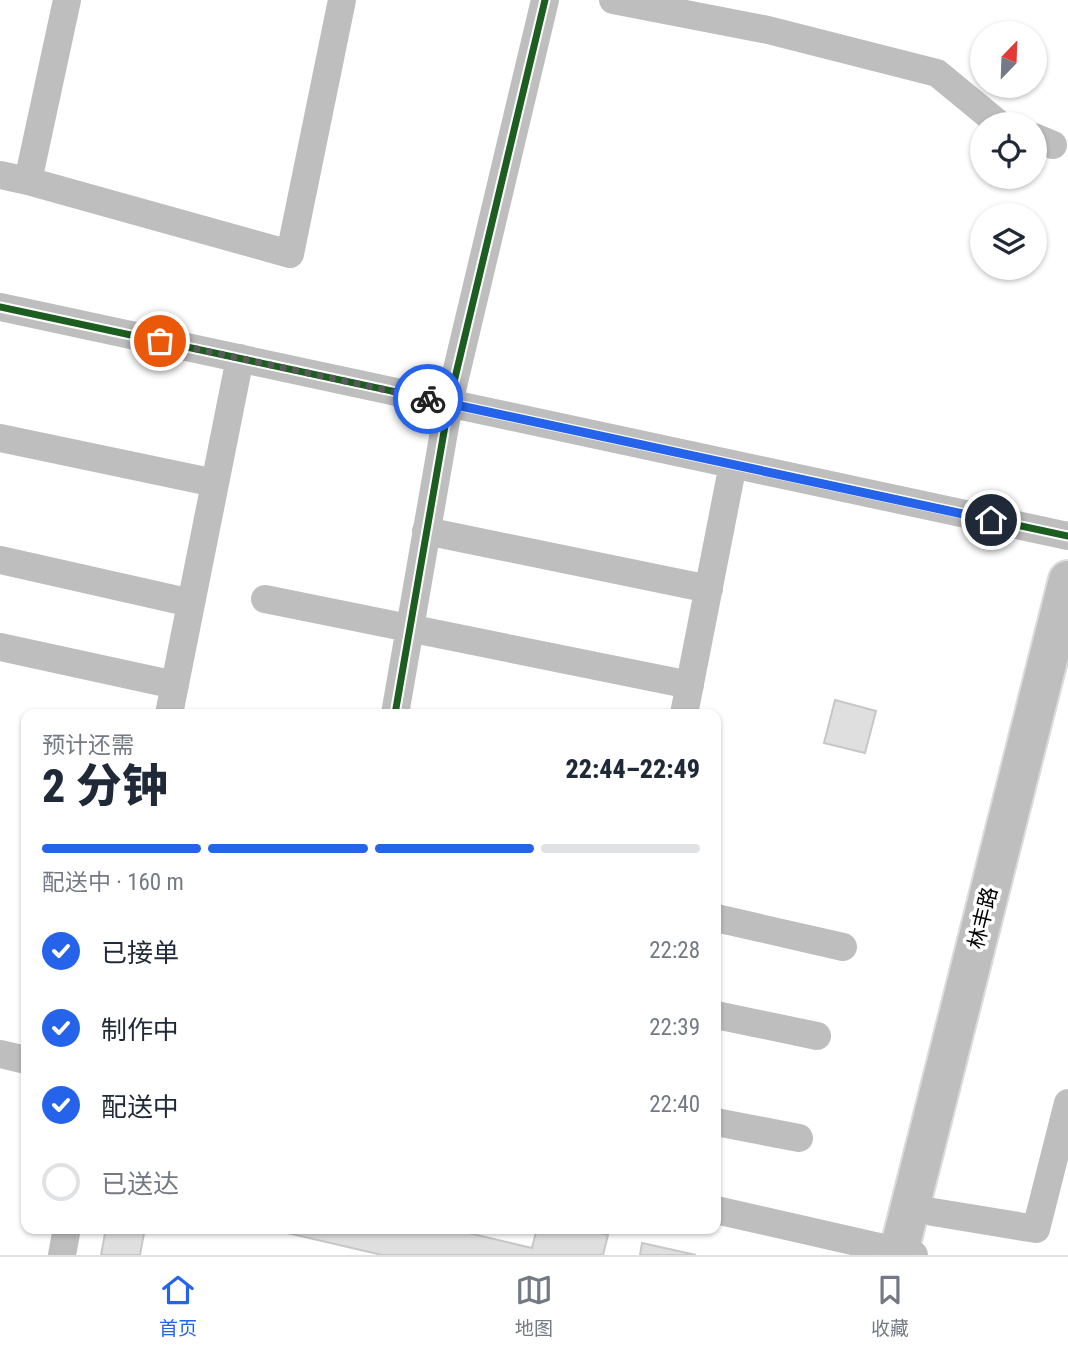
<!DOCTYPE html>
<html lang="zh">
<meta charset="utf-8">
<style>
:root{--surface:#fff;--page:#f6f6f7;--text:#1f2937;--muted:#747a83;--line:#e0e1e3;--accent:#2563eb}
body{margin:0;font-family:"Roboto Condensed","Noto Sans SC",sans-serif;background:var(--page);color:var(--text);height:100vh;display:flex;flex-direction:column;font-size:26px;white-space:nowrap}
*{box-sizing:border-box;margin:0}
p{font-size:23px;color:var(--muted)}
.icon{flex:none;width:38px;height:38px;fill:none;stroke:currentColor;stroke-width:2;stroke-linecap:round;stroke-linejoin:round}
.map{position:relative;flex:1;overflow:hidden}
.drawer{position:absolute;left:21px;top:709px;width:700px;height:525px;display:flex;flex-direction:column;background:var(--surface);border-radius:14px;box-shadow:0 2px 5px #0004}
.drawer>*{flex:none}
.needle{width:46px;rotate:23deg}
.buttons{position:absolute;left:970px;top:21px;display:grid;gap:14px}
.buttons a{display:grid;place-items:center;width:77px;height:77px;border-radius:50%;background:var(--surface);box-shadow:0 2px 5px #0004;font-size:35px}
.pin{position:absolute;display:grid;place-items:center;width:60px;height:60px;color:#fff;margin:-30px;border:4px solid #fff;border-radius:50%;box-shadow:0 2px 7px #0007}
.courier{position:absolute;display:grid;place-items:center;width:70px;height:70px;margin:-35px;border:5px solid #2563eb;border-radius:50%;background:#fff;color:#222;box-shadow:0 2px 9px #0007}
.head em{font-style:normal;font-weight:800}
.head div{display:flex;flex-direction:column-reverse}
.head{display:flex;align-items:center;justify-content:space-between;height:119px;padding:0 21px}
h1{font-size:46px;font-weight:800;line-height:52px}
.bar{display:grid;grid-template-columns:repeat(4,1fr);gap:10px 7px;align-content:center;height:84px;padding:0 21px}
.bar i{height:9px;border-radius:5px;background:var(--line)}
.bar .on{background:var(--accent)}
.bar p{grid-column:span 4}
ol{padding:0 21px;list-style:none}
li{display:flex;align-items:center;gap:21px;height:77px}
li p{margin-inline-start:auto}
li .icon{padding:7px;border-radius:50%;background:var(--accent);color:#fff;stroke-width:4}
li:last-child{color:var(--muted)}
li i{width:38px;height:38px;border:4px solid var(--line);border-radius:50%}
.tabs{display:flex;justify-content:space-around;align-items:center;height:98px;border-top:2px solid var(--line);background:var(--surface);font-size:19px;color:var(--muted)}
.tabs a{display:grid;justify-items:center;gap:4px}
.tabs .on{color:var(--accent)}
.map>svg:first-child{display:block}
</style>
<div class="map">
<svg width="1068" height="1255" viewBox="0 0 1068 1255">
<rect width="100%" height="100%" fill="#fff"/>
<path fill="#dfdfdf" stroke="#c7c7c7" stroke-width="2" d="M835,700l41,11 -11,42 -41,-10z
M106,1228h39l-5,27h-39z
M266,1228h181l85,20 5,-20h44l27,7 -5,20h-221z
M642,1243l54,12h-56z"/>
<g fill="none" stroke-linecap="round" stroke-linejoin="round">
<defs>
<path id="primary" d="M898,1255l170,-675"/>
</defs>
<use href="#primary" stroke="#dbdbdb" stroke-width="42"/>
<path stroke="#bebebe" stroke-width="28" d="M613,0l155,30 169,43 62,51
M1034,137l19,8
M0,175l28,6 39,-181
M28,181l262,73 52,-254
M0,307l1068,229
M0,438l215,45
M426,531l283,58
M0,560l191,43
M265,599l425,86
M0,647l175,38
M169,714l71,-356
M395,714l54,-311 96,-403
M684,714l49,-250
M716,918l127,29
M716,1015l101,21
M0,1054l26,6
M716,1122l83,16
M716,1210l198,45
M933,1212l103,17 32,-126
M62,1255l5,-27"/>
<use href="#primary" stroke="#bebebe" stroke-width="38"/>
<defs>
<path id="cycleway" d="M0,307l1068,229
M395,714l54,-311 96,-403"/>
</defs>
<use href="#cycleway" stroke="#fff" stroke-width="11"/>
<use href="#cycleway" stroke="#1b5e20" stroke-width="7"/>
</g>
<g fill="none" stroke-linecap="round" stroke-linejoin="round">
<path stroke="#595959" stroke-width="7" stroke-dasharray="0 12.6" d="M160,341l268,58"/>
<path stroke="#2563eb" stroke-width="9" d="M428,399l563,121"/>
</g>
<g text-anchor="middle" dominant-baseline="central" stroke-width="7" stroke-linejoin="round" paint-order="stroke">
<g font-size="21" fill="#000" stroke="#fff">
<text transform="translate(983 918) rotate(-76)">林丰路</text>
</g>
</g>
</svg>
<div class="buttons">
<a><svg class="needle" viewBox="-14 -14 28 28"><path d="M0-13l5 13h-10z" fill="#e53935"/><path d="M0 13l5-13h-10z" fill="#747a83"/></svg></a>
<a><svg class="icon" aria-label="locate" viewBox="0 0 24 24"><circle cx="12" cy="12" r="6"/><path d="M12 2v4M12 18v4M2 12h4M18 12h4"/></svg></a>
<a><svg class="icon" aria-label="layers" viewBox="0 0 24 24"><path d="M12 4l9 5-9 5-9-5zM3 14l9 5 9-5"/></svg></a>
</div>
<div class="pin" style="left:160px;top:341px;background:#ea580c"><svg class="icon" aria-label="bag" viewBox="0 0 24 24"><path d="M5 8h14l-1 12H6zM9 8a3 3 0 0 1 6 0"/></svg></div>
<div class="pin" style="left:991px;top:520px;background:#1f2937"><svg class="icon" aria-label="home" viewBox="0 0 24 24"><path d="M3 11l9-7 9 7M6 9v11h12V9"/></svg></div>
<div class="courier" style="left:428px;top:399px"><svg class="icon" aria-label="bike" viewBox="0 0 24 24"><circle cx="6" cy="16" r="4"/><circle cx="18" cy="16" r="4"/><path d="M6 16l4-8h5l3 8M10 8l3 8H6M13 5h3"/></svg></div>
<section class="drawer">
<div class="head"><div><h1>2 分钟</h1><p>预计还需</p></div><em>22:44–22:49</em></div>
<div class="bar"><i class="on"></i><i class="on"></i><i class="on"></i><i></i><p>配送中 · 160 m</p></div>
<ol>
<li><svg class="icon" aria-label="check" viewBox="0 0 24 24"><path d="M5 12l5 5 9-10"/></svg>已接单<p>22:28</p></li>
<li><svg class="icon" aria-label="check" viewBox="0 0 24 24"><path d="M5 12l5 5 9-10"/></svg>制作中<p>22:39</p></li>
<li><svg class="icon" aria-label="check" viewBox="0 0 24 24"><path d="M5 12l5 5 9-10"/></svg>配送中<p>22:40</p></li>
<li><i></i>已送达</li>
</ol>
</section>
</div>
<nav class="tabs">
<a class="on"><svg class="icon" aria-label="home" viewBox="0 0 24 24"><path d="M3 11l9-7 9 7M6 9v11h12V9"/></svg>首页</a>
<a><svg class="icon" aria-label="map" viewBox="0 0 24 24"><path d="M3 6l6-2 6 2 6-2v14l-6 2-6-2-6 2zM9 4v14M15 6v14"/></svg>地图</a>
<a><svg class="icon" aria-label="saved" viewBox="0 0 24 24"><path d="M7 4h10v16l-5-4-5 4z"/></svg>收藏</a>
</nav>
